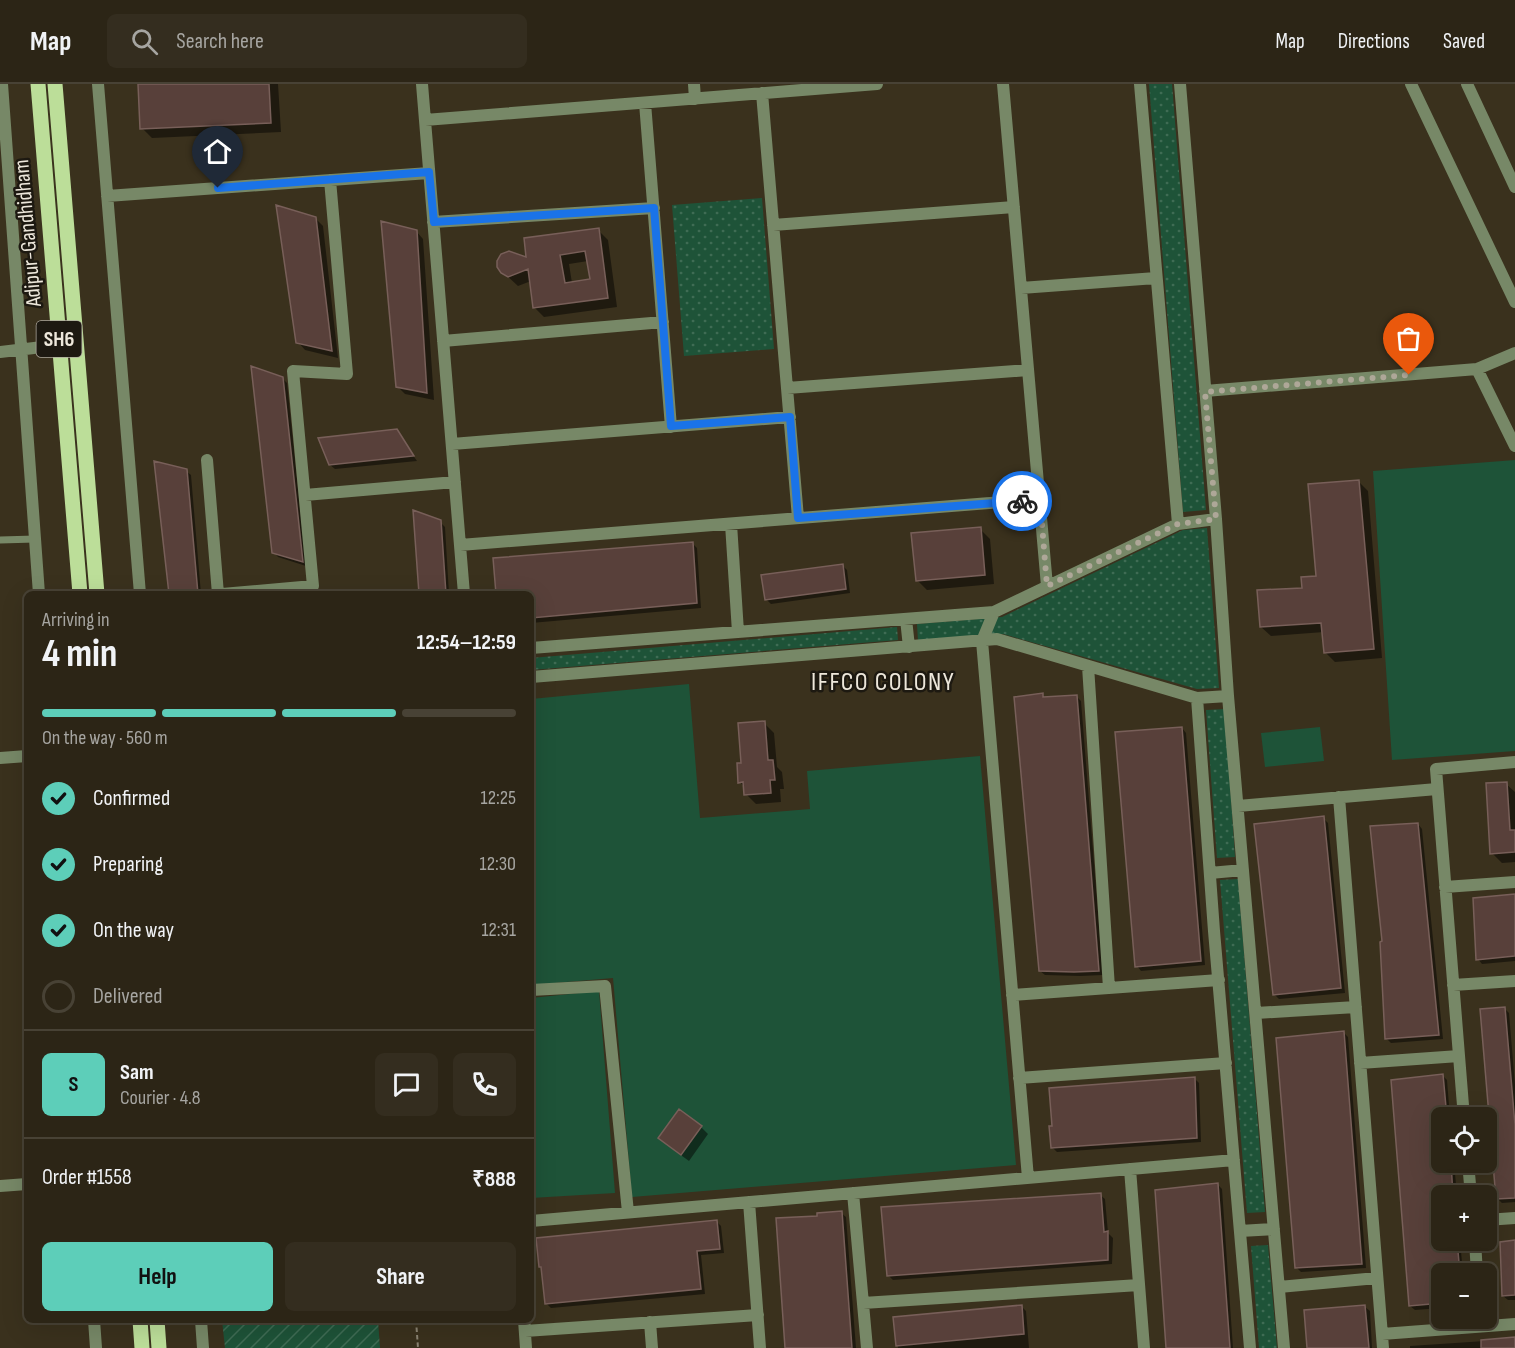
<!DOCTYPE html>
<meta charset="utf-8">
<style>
:root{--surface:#2c2516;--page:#342d1f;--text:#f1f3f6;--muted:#a6a5a1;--line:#484235;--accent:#5dceb9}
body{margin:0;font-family:"Sofia Sans Condensed",sans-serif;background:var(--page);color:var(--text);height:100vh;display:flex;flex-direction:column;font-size:22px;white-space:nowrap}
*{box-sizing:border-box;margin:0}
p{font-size:20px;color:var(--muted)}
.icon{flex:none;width:33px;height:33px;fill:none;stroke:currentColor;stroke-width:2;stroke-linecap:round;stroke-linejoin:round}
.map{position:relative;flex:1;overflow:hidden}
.panel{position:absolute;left:24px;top:507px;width:510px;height:732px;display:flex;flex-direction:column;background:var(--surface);border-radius:9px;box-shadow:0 6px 24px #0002,0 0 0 2px var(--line)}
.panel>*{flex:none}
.buttons{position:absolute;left:1431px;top:1023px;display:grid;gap:12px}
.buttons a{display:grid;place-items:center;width:66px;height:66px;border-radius:9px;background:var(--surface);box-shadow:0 6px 24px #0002,0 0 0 2px var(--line);font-size:30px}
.pin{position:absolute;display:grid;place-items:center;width:51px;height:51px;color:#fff;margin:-62px -26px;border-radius:50% 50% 50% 0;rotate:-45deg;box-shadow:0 0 6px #0007}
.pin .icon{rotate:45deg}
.courier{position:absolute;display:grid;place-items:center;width:60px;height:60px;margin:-30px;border:4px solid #1a73e8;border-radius:50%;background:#fff;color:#222;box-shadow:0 2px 8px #0007}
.headline em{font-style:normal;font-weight:700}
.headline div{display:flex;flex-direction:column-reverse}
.headline{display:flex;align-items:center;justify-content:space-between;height:102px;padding:0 18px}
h1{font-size:39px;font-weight:700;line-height:45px}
.bar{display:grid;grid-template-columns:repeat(4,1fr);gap:9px 6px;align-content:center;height:72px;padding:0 18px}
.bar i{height:8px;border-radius:4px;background:var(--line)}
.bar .active{background:var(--accent)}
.bar p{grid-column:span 4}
.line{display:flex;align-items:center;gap:15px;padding:0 18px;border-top:2px solid var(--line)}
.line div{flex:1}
.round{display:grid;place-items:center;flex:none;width:63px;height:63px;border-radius:9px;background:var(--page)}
ol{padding:0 18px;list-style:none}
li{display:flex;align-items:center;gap:18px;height:66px}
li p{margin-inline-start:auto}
li .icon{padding:6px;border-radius:50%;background:var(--accent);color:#111;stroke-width:4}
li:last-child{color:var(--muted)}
li i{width:33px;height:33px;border:3px solid var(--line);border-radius:50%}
.action{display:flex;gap:12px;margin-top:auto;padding:12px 18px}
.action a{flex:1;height:69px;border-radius:9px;background:var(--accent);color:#111;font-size:24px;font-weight:700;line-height:69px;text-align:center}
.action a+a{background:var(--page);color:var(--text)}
header{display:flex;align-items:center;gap:36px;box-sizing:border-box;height:84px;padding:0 30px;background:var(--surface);border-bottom:2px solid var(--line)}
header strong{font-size:28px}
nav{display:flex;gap:33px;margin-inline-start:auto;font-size:21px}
.search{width:420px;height:54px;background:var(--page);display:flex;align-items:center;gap:15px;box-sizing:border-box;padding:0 21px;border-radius:9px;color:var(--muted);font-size:22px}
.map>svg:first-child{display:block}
</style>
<header>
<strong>Map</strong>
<div class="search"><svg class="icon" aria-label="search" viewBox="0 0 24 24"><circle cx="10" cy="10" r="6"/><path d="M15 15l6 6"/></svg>Search here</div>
<nav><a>Map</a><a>Directions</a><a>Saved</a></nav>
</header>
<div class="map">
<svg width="1515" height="1264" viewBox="0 0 1515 1264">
<defs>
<pattern id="park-dots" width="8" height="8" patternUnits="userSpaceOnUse" patternTransform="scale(1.5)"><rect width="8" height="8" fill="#1e5338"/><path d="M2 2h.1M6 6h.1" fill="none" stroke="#3f6c54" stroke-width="1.8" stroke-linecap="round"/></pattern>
<pattern id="garden-furrows" width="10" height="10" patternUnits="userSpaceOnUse" patternTransform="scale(1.5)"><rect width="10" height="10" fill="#1e5338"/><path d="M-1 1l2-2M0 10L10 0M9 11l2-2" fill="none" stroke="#3f6c54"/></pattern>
</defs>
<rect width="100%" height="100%" fill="#3a311d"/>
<path fill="url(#park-dots)" d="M1149,0h23l34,426 -23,2z
M762,114l12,151 -90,7 -12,-151z
M1207,444l12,160 -22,1 -194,-55 -85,7 -1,-17 85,-7 181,-87z
M897,543l1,13 -367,30v-12z
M1225,625l10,148 -18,1 -11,-148z
M1238,795l27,333 -18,1 -27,-333z
M1268,1161l9,103h-18l-8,-102z"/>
<path fill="url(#garden-furrows)" d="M222,1236h156l2,28h-155z"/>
<path fill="#1e5338" d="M1515,376v291l-123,9 -19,-289z
M689,600l11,134 110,-9 -3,-38 173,-15 36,409 -384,32 -19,-219 -82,7v-286z
M1320,643l4,34 -59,6 -4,-34z
M599,907l16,202 -84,5v-200z"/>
<path fill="#0007" fill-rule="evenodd" d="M139,0h139l3,48 -129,6 -10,-10z
M315,134l8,8 15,132 -33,-8 -7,-8z
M598,146l10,10 9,67 -73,10 -10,-10 -3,-26 -13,5 -15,-14zM588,177l3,19 -19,3 -3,-19z
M416,147l7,8 11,161 -29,-6 -8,-8z
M282,294l5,5 19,183 -28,-9 -4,-5z
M396,347l21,30 -82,8 -5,-4z
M186,387l5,4 10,119h-31z
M1358,397l10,10 14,167 -47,4 -10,-10 -1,-20 -53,4 -10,-9 57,-49z
M440,438l5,5 4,67h-29z
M980,445l10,10 4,45 -67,6 -10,-10z
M692,459l5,5 4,60 -170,15v-29h-33z
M842,481l5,5 3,23 -79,11 -5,-5z
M1042,611l4,3 30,-2 5,5 22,274 -23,1 -35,-1 -5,-4z
M764,639l10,10 3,34 5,5 2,17h-4l1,13 -25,2 -10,-10 -1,-6 -5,-6 3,-18z
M1182,644l4,5 19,232 -64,6 -4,-5z
M1506,700l9,8v70l-13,1 -10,-10z
M1323,734l5,5 17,170 -66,6 -5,-5z
M1418,740l4,5 21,210 -52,4 -4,-4z
M1515,812v65l-33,3 -4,-5z
M1504,924l5,5 6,72v117l-13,1 -5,-5z
M1343,948l5,5 18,231 -65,4 -4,-4z
M1443,992l4,4 3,38h-8v44h12l3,34h-15v44h18l3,34h-21v34l-27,2 -5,-4z
M1195,995l4,4 2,59 -144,10 -5,-5z
M701,1043l7,7 -19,27 -22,-16z
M1218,1101l4,4 11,159h-65z
M1100,1111l5,4 3,34 5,5 -1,26 -219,16 -5,-5z
M841,1129l5,4 10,131h-70l33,-131z
M717,1138l4,4 3,27 -23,2 4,39 -154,14 -5,-5 -3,-34 -3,-3z
M1515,1158v58h-7l-5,-4z
M1021,1222l5,5 3,37h-131l-3,-30z
M1365,1223l5,4 2,37h-64z
M1515,1255v9h-105v-2z"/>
<path fill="#58403a" stroke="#785f59" stroke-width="1.5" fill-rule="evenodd" d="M138,0h131l2,39 -131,6z
M276,121l40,12 16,134 -36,-8z
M381,137l36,9 10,163 -31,-6z
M599,144l9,70 -75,10 -5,-39 -20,8 -7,-4 -4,-6v-6l4,-7 8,-3 17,6 -2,-19zM585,167l5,28 -25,4 -5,-28z
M251,282l32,11 20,185 -31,-9z
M397,345l17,27 -85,9 -11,-27z
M154,377l33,8 11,125h-29z
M1359,396l15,169 -50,4 -3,-30 -61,4 -3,-37 45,-2 -1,-11 15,-1 -8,-92z
M413,426l28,10 5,74h-27z
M981,443l4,48 -69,6 -5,-48z
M693,458l4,61 -166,15v-24h-35l-3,-36z
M843,480l3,25 -81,11 -4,-25z
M1043,609v4l34,-2 22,276 -25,1 -35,-1 -25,-274z
M765,637l3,39h5l2,20h-5l1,13 -27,2 -1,-13 -5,1 -1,-20h4l-3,-40z
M1182,643l19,234 -66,6 -20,-235z
M1507,698l3,48h5v22l-25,2 -4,-71z
M1324,732l17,172 -68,7 -19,-171z
M1418,739l21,212 -54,4 -5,-97 2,-1 -12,-115z
M1515,810v62l-39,4 -3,-62z
M1505,923l10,118v73l-19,1 -16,-190z
M1344,947l18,233 -67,4 -19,-230z
M1443,990l4,44h-5v44h9l2,34h-11v44h15l3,34h-18v29l-33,3 -18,-226z
M1195,993l2,61 -146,10 -2,-22h3l-3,-38z
M679,1025l23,17 -21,29 -23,-17z
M1218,1099l12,165h-64l-11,-158z
M1101,1109l3,39 4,-1v29l-221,16 -6,-69z
M842,1127l10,137h-67l-9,-130 41,-2v-3z
M717,1136l3,29 -23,2 4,38 -156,15 -4,-37h-2l-3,-29z
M1515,1156v55l-13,1 -2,-54z
M1022,1221l2,29 -128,12 -3,-29z
M1365,1221l4,43h-62l-3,-38z
M1515,1253v11h-34v-8z"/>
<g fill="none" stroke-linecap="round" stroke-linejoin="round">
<path stroke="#8a8372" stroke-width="2" stroke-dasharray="4.5 3" stroke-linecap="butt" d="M416,1236l2,28"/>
<path stroke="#778867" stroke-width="7" d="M0,456l35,-1"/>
<path stroke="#778867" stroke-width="12" d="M2,0l37,510
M98,0l42,510
M422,0l42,510
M694,0l1,15
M1003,0l44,502
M1140,0l38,440
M1180,0l36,435 12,177 56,652
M1411,0l104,218
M762,9l36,425
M645,19l26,324
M425,36l452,-36
M107,112l322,-23
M433,138l221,-14
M773,141l241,-18
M1021,204l135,-10
M443,257l220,-19
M0,268l59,-7
M1477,285l38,-16
M787,304l241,-18
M1205,307l272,-22 38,77
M452,360l338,-27
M207,376l11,134
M305,411l150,-13
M731,440l7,108
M460,461l580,-46
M222,510l91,-8 -20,-215 54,3 -17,-194
M994,528l-12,29 46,537
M906,535l3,28
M531,564l463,-36 184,-88 38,-5
M1088,582l21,322
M531,593l466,-38 200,59 31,-2
M1197,614l17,233 36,417
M0,674l27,-2
M1339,713l44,551
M1238,722l199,-17
M1210,789l33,-3
M1445,803l70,-5
M1453,901l62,-4
M531,906l74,-4 23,226
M1012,911l207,-15
M1256,929l100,-6
M1360,979l99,-7
M1019,994l207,-15
M1464,1034l-28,-349 79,-7
M1468,1078l3,34
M1130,1085l14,179
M0,1102l27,-2
M853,1109l14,155
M749,1118l11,146
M1486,1136l29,-2
M531,1137l703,-61
M1240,1147l34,-2
M1475,1156l2,34
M1279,1203l98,-9
M863,1219l276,-18
M94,1236l2,28
M201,1236l2,28
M524,1236l2,28
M650,1238l2,26
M525,1247l233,-16
M1382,1250l133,-10"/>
<path stroke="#778867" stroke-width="12" d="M1467,0l48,103"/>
<path stroke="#bcde99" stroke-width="15" d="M38,0l42,510
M55,0l42,510
M140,1236l2,28
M157,1236l2,28"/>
</g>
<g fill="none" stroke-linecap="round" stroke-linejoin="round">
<path stroke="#aea798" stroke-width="6" stroke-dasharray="0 10.8" d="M1022,417l18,-1 7,86 131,-62 38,-5 -11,-127 204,-17"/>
<path stroke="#1a73e8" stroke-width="8" d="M218,104l211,-16 5,50 220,-14 17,218 119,-9 8,101 224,-17"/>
</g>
<g text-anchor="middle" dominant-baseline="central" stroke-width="5" stroke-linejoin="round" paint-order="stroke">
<rect fill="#1d1911" stroke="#afa99e" stroke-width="1.5" x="36.5" y="237" width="45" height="36" rx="4.5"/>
<g font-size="21" font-weight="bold" fill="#ede7db">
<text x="59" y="255">SH6</text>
</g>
<g font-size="22" fill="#ede7db" stroke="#1d1911">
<text transform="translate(28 149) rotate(-95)">Adipur-Gandhidham</text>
</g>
<g font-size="26" letter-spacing="1.5" fill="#ede7db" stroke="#1d1911">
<text x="883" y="598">IFFCO COLONY</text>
</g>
</g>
</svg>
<div class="buttons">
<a><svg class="icon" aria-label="locate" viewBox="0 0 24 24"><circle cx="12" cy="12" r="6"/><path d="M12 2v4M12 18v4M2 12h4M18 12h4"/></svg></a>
<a>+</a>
<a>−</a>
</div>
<div class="pin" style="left:1409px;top:291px;background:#ea580c"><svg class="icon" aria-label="bag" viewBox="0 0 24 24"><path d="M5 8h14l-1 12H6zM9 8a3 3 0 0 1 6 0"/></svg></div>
<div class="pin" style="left:218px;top:104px;background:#1f2937"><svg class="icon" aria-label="home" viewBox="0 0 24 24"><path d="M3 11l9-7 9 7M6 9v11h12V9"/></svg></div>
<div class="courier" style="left:1022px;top:417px"><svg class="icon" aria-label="bike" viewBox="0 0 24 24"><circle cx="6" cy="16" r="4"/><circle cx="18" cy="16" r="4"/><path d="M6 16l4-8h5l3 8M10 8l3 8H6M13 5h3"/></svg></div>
<section class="panel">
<div class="headline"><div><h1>4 min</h1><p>Arriving in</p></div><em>12:54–12:59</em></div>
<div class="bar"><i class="active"></i><i class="active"></i><i class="active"></i><i></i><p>On the way · 560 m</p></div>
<ol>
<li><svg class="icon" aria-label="check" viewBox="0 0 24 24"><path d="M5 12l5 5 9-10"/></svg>Confirmed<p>12:25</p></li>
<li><svg class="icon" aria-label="check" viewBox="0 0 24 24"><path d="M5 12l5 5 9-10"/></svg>Preparing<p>12:30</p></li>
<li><svg class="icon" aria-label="check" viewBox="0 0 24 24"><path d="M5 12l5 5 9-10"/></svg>On the way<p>12:31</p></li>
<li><i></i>Delivered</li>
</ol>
<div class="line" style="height:108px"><b class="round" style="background:var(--accent);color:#111">S</b><div><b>Sam</b><p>Courier · 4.8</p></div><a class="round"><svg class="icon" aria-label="chat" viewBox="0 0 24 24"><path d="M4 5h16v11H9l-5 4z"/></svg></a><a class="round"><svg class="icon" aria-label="phone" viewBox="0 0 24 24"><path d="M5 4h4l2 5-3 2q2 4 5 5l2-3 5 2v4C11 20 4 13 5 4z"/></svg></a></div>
<div class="line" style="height:78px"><div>Order #1558</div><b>₹888</b></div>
<div class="action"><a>Help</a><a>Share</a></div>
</section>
</div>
